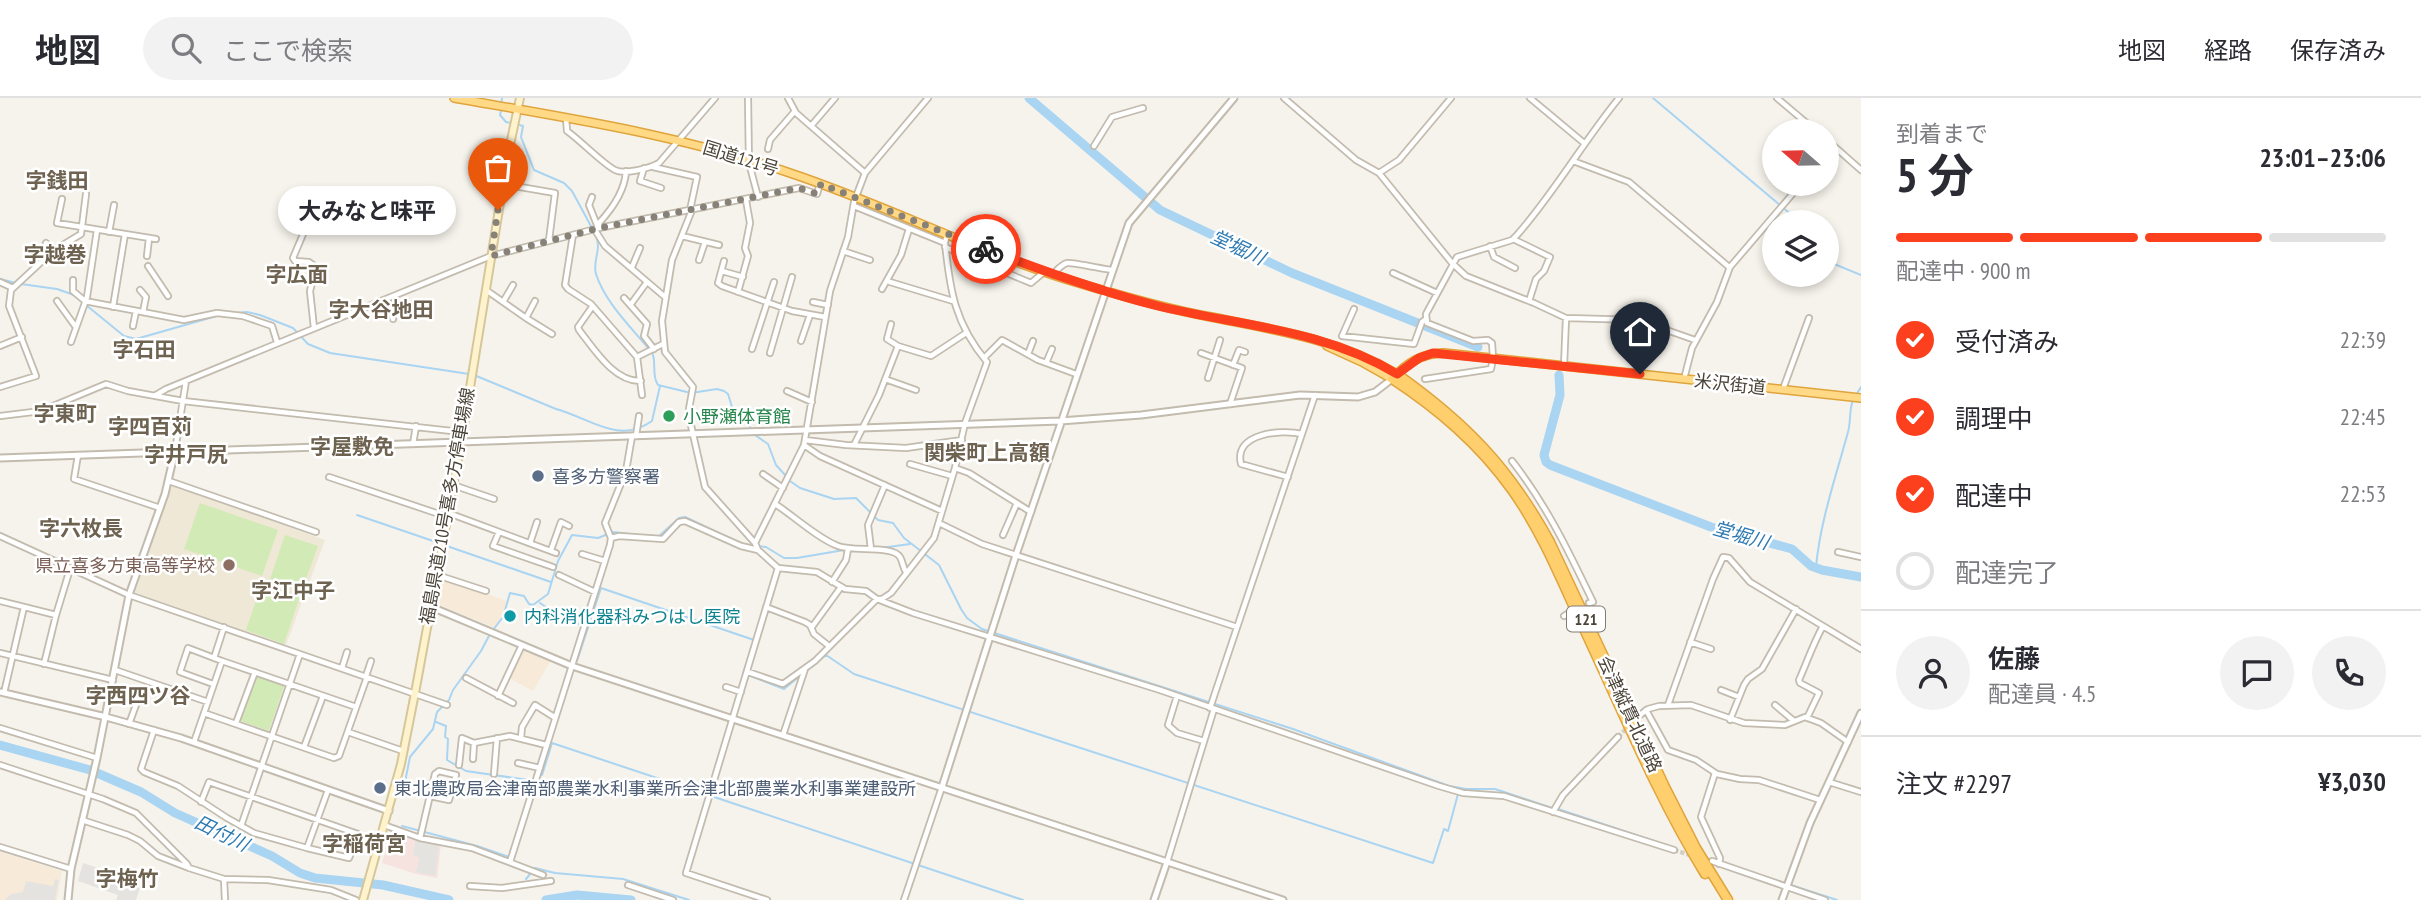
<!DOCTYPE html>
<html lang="ja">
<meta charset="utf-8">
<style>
:root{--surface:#fff;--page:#f2f2f3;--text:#2b2b33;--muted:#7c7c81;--line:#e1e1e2;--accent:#fc3f1d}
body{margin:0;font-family:"PT Sans Narrow","Noto Sans JP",sans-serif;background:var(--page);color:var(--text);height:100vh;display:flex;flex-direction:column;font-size:26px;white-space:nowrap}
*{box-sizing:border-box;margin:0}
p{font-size:23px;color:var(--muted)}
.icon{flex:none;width:38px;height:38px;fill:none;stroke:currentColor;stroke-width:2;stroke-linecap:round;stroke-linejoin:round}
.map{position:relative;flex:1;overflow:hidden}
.details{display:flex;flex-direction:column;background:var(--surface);width:560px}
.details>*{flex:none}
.needle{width:46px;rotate:290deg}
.controls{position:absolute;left:1762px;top:21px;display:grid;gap:14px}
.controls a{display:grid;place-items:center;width:77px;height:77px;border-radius:50%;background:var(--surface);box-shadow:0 4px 10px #0003;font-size:35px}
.pin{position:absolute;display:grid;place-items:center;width:60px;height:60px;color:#fff;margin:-72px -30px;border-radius:50% 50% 50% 0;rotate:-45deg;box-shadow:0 0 7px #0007}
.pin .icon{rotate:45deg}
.courier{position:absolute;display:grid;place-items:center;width:70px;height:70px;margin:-35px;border:5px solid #fc3f1d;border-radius:50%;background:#fff;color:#222;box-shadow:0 2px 9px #0007}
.bubble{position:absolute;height:49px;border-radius:24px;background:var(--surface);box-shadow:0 4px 10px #0003;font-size:23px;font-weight:700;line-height:49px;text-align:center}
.headline em{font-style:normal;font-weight:700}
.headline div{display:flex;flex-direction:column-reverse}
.headline{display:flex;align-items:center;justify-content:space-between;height:119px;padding:0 35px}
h1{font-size:46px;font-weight:700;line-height:52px}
.bar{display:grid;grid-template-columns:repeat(4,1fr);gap:10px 7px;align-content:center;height:84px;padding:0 35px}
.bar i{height:9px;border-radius:5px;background:var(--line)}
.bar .current{background:var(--accent)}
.bar p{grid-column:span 4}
.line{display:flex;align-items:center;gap:18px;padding:0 35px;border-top:2px solid var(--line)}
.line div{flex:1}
.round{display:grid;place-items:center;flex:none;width:74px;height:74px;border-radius:37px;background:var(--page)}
ol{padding:0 35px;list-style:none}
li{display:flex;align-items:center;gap:21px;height:77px}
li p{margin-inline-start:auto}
li .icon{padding:7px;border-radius:50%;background:var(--accent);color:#fff;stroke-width:4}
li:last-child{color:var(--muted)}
li i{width:38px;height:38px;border:4px solid var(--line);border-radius:50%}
header{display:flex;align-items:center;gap:42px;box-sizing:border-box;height:98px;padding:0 35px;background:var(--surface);border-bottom:2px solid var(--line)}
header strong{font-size:33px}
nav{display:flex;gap:38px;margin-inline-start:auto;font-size:24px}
.search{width:490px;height:63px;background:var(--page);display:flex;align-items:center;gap:18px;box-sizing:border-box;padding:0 24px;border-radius:38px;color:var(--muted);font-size:26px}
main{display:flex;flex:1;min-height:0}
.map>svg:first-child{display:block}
</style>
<header>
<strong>地図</strong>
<div class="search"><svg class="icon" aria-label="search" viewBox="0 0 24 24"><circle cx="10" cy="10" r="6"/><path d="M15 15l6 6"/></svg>ここで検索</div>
<nav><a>地図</a><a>経路</a><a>保存済み</a></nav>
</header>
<main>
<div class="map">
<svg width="1861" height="802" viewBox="0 0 1861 802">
<rect width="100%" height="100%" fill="#f6f3ec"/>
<path fill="#f7ead8" d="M442,480l65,23 -9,23 -5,3 -55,-23z
M524,549l27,13 -18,31 -24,-13z
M0,754l62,19 -5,29h-57z"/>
<path fill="#efe8d6" d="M171,387l154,55 -39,105 -151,-52z"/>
<path fill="#f6e3e0" d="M392,732l49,14 -4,34 -21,-4 -34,-11z"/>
<path fill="#d2eab5" d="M200,405l78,27 -16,46 -78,-27z
M285,437l33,11 -16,44 -32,-11z
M262,485l38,13 -16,48 -38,-14z
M256,576l29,10 -16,47 -29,-10z"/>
<path fill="#e5e3e0" d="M416,741l23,6 -4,31 -19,-4 4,-14 -7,-3z
M83,765l30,10 -1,6 28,9 -4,12h-20l2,-5 -40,-14z
M55,781l4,1 -4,20h-50l6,-6 12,-2 3,-11 27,5z"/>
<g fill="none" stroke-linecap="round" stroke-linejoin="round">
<path stroke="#a9d4f2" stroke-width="2" d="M1653,0l147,124
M501,7l1,-7
M501,13l-1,4 6,7 5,1
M516,26l7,2 -2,11 13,33 30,13 8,8 20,37
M596,138c6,14 -4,25 0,38 9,28 34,52 52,74
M1827,163l34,14
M0,181l16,4
M21,186l36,5 17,6
M86,207l38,31 12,3 84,-24
M236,215l11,-1 13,3 33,13 15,16 22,9 139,21
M652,254c5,11 -1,23 6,33l33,8 26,-4 7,2 4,3 4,13 12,11 8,12
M474,277l82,34c34,9 62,36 96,12l8,-35
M1856,297l5,-8
M755,337l13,9 8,21 10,11
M790,383l10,7 34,11 22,-1 22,22 15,3 11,15 35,27 22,44 6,9 15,11 311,100 156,57 17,3h29l57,19
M357,417l82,28
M658,439l21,-19 6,-1 57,27 24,3 18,11h13l47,-8
M444,447l107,37
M881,450l29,-4
M853,453h12
M1816,469c4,-45 20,-91 32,-135 3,-10 1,-23 5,-32
M540,505l27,18 17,4
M493,532l10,-13 7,-24 14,3 5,8 4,1 15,-11 10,-33 14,-26 26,3 15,-6 26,3
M751,553l-8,22 41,16 17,-14
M577,563l24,-73 153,52v2
M805,574l21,-17 28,19 579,189 11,-34 4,2 10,-37
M436,624l10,4 -1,11 3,2 -1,21 19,11 69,10
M539,675l3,2 10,-32 471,157
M405,684l5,-25 23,-28 4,-17 12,-12 4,-10 28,-39 9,-17
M1558,711l111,37
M402,728l75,20 32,11
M1766,779l71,23
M526,781l9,-11 20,5 68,6 66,21"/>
<path stroke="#a9d4f2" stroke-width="9" d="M1029,0l131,112 132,63 186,74
M1559,277l1,20 -16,60 2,7 4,3 161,62 81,22 19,17 11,4 39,7
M0,647l90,25 51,22 34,21 97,43 28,17 15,5 68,7 66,15
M546,802l31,-5 54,5"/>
<path stroke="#d4d0c8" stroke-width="4.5" stroke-dasharray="4.5 2" stroke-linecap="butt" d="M1618,639l22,-22
M1674,752l19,6"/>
<defs>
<path id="minor" d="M748,0l1,65 9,34
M788,0l8,15 69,60
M1284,0l72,62 23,13 73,90 14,13 68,27 32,15 72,2 57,20
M1530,0l54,45
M1777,0l39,33
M566,20l1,13c13,9 36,33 48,39 10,5 35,-2 44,-7l56,-65
M811,28l24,-28
M1827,42l34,30
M1094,48l18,-29 31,-9
M768,51l2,-9 25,-29
M1827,55l6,-7
M1573,63l56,21 100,85
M653,69l44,10 -7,33
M644,70l-4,13 21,7
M1379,75l20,-13 52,-62
M503,86l52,9 -6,47
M592,99l-3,8 8,20
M62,101l-5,24 99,16
M854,108l91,37
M692,112l-20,50 -10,61 3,31 28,35 -4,22 1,12 15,66 50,56 3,7
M309,122l-16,38 2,3 14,1 7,5 -6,24 4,37
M599,129v-4c13,-14 26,-32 27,-52
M595,132l10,16 60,51
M109,134l5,-27
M573,137l-8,50 3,4 23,15 46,53 26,-13
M682,138l37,9
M1513,141l37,18 -6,14 -8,8 -7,22
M46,145l7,8
M1490,148l4,11 21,11
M945,149l86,36 13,-11
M843,153l27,9
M147,158l2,-18
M699,162l6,-18
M724,163l-6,22 4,3 70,25 33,6
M148,168l20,30
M632,169l8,-19
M722,173l21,6
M1393,175l44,20
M1053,176c4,-4 8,-9 14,-11 5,-1 36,6 45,7
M73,182v11l12,10 99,19 33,-7 26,3 29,10 5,16
M0,184l13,6
M890,184l63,19
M882,191l19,-34 8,-26
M140,192l6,7 -3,15
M486,192l40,28 9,-17
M738,194l10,-36 -3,-8 5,-25 -4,-23
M624,200l23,26 -3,12 10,13
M387,201l6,20
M57,203l18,25
M503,204l10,-17
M813,204l15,3
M631,206l16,-22
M113,209l12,-73
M592,209l-14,20 1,3c15,19 35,52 62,51
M1354,211l-12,27 72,8 8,-22 4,-3
M526,220l26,16
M891,226l-4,15 11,7
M133,228l3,-15
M801,243l9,-26
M71,244l16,-45 10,-67
M0,248l22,-9
M752,251l22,-67
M770,255l22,-76
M1201,255l41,15 -12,36
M1028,256l5,-13
M637,259l5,38
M984,260l18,-18 36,20 38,14
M1046,265l6,-14
M1233,267l6,-15 6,2
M1564,268l2,-48
M1208,280l12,-38
M885,281l31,11
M1425,281l66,-10 2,-11 -1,-15 -4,-3 -15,1 -46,-18 -1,-9 31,-57 55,-17 5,-5c38,-43 66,-93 102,-137
M1684,281l8,-31 25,-46 13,-35 71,-83
M0,289l36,-11 -27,-70 2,-16 42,-39 28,-17 5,-40
M1783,291l26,-71
M787,293l25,11
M156,297l10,-6 325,-133 108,-28 200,-40 18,6 3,-10
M0,318l41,-5 65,-27 22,7 55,10 278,31
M636,338l3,-20
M805,342l41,5 60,3 56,-8
M413,346l3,-18
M804,347l16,11 122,55
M854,347l25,-50 19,-49 33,10 35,-23
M175,353l11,-70
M78,357l-4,24 86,29
M1512,363c34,43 57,91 81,141l-4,1
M910,366l42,12
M955,370l14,5 62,39
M763,376l20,14
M329,379l113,38 9,-1 105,39
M1288,379l-47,-13c-8,-31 41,-35 61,-30
M169,383l147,51
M453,387l41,14
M775,406c19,12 42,34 63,42 15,6 55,-1 62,11 3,5 3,11 6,15
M939,425l43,21 255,83
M499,434l-6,14 60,21
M1003,437l14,-32
M0,438l129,59 318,110
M611,440l8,-2 44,3 16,-17 6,-1 56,25 17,4 20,18 39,4 28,17 21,2 11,8 36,14 247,77 279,96 24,7 41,3 170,54
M530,445l7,-21
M755,445l49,-98 26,-154 18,-54 6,-35 11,-29 63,-75
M871,451l-3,-24 17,-40
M551,452l10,-28 8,4
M1838,454l23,5
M582,456l23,7
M437,477l49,16
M559,477l36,17
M832,484l14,-22 2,-11
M0,503l56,14 14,-46
M766,509l39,15 5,3 4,9 15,12
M1564,518l5,-3
M812,529l29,-40
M1690,544l21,7
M0,555l113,27
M214,560l10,-31
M44,566l12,-49
M342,570l5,-16
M115,572l93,32
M748,574l35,12 32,-23 62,-62h5l9,-6 43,-55 21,-70 10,-45 22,-61c-32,-38 -37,-71 -42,-119l2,-9
M366,578l5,-15
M466,580l47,25
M213,586l-33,-12 8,-24 34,13
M726,589l15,5
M1721,592l18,7
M4,595l20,-86
M498,598l24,-51
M1177,598l-9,29 9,8 27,8
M1668,607l45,-126 10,-22 6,1 21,24 111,67
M1775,607l19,16
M1210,610l105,-313
M1646,612l22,40 28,10 21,14 23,5 19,1 61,20
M204,615l130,45 5,-2 28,-79
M1640,617l8,-6 11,-3 32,-1 53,18 41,2 20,-8 16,6 27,19
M1807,620l12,-25 -19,-10 -1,-3c8,-18 14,-36 24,-54
M1730,622l14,-35 4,-6 14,-10 34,-60
M236,625l19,-51
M129,626l11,-30
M0,630l97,30
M154,632l-13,39 3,3 34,14 49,32 27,15 53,15 21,-58
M348,634l55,19
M783,637l22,-66
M521,640l1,-11 13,-22 19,12
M194,644l28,-81 134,46
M304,649l19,-51
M473,661l1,-16
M518,665l22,5
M0,667l103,34 33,14 51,51 2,4 35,11 44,1 63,10 25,10
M459,667l3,-27 12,5 36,-7 36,9
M1715,675l-14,44 19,41 -1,6
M494,676l3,-36
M1829,684l32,10
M500,691l11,-1 22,6
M201,704l8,-20 149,52 -9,24 -42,-10
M1553,714l10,-17 55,-58
M82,722l46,15 12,6 18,15 31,12
M384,727l36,13 52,10 71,27
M241,728l59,-172
M420,740l15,-64 4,-3 17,4 -7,25 -19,-4
M0,749l71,22
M1712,763l113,39
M510,764l100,-317 1,-7 -6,-15 21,-52 6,-35
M1167,764l47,-153
M224,781l1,21
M628,787l45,15
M470,788l32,2 49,-7
M767,802l-81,-27 92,-305
M904,802l38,-113"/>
<path id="tertiary" d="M0,360l1060,-37 81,-6 159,-20 58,2 17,-5 17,-13
M429,508l143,60 711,234
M0,594l106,25 75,21 208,73
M942,689l74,-232 113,-332 105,-125
M68,802l3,-31 26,-111 32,-163 36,-101 10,-43
M1154,802l13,-38
M1782,802l28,-77 51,-110"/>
<path id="secondary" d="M363,802l38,-136 14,-71 46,-250 47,-289 12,-56"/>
<path id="trunk" d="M454,0c114,20 227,37 336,75 99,33 193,82 292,111 43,13 85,25 129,33 65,13 127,22 186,57
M1327,248l35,16 30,17c15,-16 30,-26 52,-26l417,45"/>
<path id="motorway" d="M1397,276c69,49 112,93 153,168l115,245 31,61 32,52
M1392,281c47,31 87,65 120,111 27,38 45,80 64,122 42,88 78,179 129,262"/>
</defs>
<use href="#minor" stroke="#c2bbae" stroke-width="8"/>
<use href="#tertiary" stroke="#c2bbae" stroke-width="9"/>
<use href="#secondary" stroke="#d6c79b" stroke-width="10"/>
<use href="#trunk" stroke="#e0a43c" stroke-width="10"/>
<use href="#motorway" stroke="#e0a43c" stroke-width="11"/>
<use href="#minor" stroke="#fff" stroke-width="4.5"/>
<use href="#tertiary" stroke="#fff" stroke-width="5"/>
<use href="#secondary" stroke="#fff3cd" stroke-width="6"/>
<use href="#trunk" stroke="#ffd985" stroke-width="7"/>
<use href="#motorway" stroke="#ffcf6e" stroke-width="8"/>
</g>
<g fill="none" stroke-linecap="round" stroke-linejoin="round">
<path stroke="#878178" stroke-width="7" stroke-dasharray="0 12.6" d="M498,112l-7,46 108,-28 200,-40 18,6 4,-10 165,65"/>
<path stroke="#fc3f1d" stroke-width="9" d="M986,151c57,22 113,42 172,57 83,20 164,23 239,68l22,-16 14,-5 207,21"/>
</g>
<circle fill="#2e9e5b" stroke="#fff" stroke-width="2.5" cx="669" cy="318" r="7"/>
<g fill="#5c6f8a" stroke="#fff" stroke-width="2.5">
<circle cx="538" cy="378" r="7"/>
<circle cx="380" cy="690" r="7"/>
</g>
<circle fill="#8d6e63" stroke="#fff" stroke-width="2.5" cx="229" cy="467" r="7"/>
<circle fill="#0f9aa8" stroke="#fff" stroke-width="2.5" cx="510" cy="518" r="7"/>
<g text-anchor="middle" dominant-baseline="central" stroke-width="5" stroke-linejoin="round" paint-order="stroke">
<rect fill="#fff" stroke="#817c74" stroke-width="2" x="1567" y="508.5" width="38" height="25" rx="5"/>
<g font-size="16" font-weight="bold" fill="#4b4439">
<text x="1586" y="521">121</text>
</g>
<g font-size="18" fill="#4b4439" stroke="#fff">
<text transform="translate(741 60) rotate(17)">国道121号</text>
<text transform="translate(1730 286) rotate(6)">米沢街道</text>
<text transform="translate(447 408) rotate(-80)">福島県道210号喜多方停車場線</text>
<text transform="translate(1630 616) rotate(65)">会津縦貫北道路</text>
</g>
<g font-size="18" fill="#27864d" stroke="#fff" text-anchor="start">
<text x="683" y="318">小野瀬体育館</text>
</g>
<g font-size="18" fill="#4e5e75" stroke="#fff" text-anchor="start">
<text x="552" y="378">喜多方警察署</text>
<text x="394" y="690">東北農政局会津南部農業水利事業所会津北部農業水利事業建設所</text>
</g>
<g font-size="18" fill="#785e54" stroke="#fff" text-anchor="end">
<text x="215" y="467">県立喜多方東高等学校</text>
</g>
<g font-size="18" fill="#0d838f" stroke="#fff" text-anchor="start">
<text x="524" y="518">内科消化器科みつはし医院</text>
</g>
<g font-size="19" font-style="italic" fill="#2e7ab2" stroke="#fff">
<text transform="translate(1238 149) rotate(25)">堂堀川</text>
<text transform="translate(1741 437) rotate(16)">堂堀川</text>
<text transform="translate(222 735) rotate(26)">田付川</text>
</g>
<g font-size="21" font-weight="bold" fill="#6e6250" stroke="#fff">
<text x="57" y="82">字銭田</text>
<text x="55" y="156">字越巻</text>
<text x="297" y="176">字広面</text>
<text x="381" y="211">字大谷地田</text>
<text x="144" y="251">字石田</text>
<text x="65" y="315">字東町</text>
<text x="150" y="328">字四百苅</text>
<text x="352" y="348">字屋敷免</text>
<text x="987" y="354">関柴町上高額</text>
<text x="186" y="356">字井戸尻</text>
<text x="81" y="430">字六枚長</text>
<text x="293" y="492">字江中子</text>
<text x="138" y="597">字西四ツ谷</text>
<text x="364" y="745">字稲荷宮</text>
<text x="127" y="780">字梅竹</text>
</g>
</g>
</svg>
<div class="controls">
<a><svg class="needle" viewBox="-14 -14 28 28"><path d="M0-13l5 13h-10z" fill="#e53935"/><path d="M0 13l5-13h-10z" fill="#7c7c81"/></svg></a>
<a><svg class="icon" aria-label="layers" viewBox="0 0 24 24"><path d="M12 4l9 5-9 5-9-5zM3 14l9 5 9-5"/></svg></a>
</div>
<div class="pin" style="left:498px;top:112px;background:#ea580c"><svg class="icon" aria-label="bag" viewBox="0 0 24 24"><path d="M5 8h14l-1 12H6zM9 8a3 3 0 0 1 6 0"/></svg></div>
<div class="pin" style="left:1640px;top:276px;background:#1f2937"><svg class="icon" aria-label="home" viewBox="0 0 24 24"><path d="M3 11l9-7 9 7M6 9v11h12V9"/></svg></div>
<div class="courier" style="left:986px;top:151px"><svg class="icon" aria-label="bike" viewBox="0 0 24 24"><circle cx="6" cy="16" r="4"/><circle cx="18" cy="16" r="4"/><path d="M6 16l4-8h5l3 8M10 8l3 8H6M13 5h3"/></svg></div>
<div class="bubble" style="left:278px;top:88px;width:178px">大みなと味平</div>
</div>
<section class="details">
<div class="headline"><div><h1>5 分</h1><p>到着まで</p></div><em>23:01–23:06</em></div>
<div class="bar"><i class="current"></i><i class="current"></i><i class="current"></i><i></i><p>配達中 · 900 m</p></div>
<ol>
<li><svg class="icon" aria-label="check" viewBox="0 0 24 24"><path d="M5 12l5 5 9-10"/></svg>受付済み<p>22:39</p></li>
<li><svg class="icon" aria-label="check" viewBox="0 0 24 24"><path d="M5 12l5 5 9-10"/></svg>調理中<p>22:45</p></li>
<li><svg class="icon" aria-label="check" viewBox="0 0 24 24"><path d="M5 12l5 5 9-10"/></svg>配達中<p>22:53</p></li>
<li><i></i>配達完了</li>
</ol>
<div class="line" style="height:126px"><a class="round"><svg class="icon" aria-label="person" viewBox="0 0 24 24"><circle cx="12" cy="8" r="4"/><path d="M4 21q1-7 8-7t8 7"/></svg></a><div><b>佐藤</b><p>配達員 · 4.5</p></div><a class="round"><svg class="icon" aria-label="chat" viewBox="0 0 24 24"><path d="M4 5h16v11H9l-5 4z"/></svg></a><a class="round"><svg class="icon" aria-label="phone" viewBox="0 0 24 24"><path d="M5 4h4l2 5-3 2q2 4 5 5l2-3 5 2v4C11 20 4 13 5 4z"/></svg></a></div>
<div class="line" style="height:91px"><div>注文 #2297</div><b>¥3,030</b></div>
</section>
</main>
